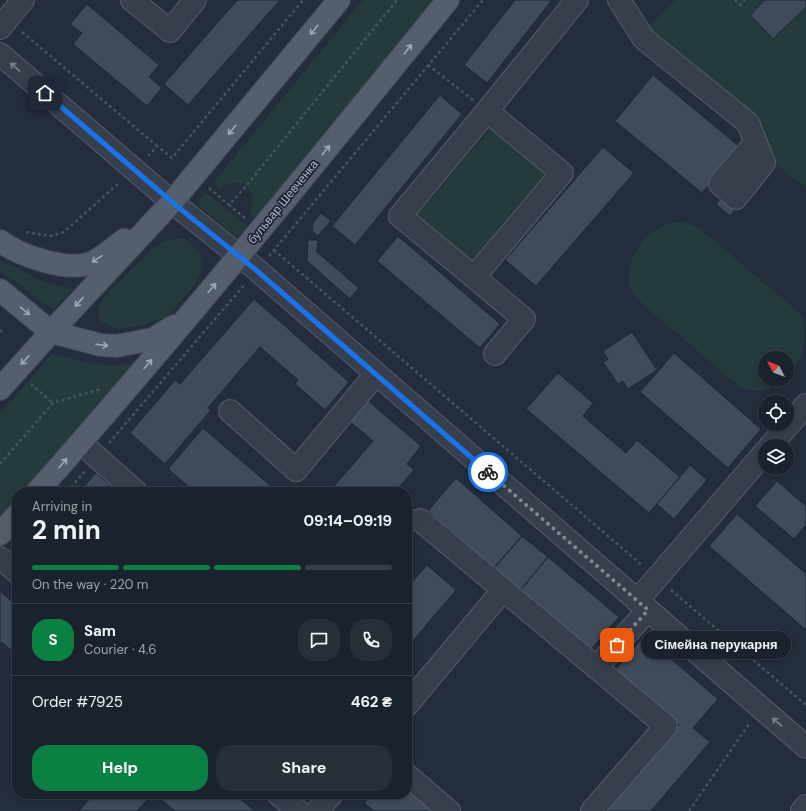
<!DOCTYPE html>
<meta charset="utf-8">
<style>
:root{--surface:#1a222d;--page:#272f39;--text:#f1f3f6;--muted:#9fa4aa;--line:#383f49;--accent:#0b8043}
body{margin:0;font-family:"DM Sans",sans-serif;background:var(--page);color:var(--text);height:100vh;display:flex;flex-direction:column;font-size:15px;white-space:nowrap}
*{box-sizing:border-box;margin:0}
p{font-size:13px;color:var(--muted)}
.icon{flex:none;width:22px;height:22px;fill:none;stroke:currentColor;stroke-width:2;stroke-linecap:round;stroke-linejoin:round}
.map{position:relative;flex:1;overflow:hidden}
.side{position:absolute;left:12px;top:487px;width:400px;height:312px;display:flex;flex-direction:column;background:var(--surface);border-radius:16px;box-shadow:0 2px 6px #0003,0 0 0 1px var(--line)}
.side>*{flex:none}
.needle{width:26px;rotate:311deg}
.controls{position:absolute;left:758px;top:351px;display:grid;gap:8px}
.controls a{display:grid;place-items:center;width:36px;height:36px;border-radius:50%;background:var(--surface);box-shadow:0 2px 6px #0003,0 0 0 1px var(--line);font-size:20px}
.pin{position:absolute;display:grid;place-items:center;width:34px;height:34px;color:#fff;margin:-17px;border-radius:8px;box-shadow:0 2px 6px #0006}
.courier{position:absolute;display:grid;place-items:center;width:40px;height:40px;margin:-20px;border:3px solid #1a73e8;border-radius:50%;background:#fff;color:#222;box-shadow:0 1px 5px #0007}
.bubble{position:absolute;height:28px;border-radius:14px;background:var(--surface);box-shadow:0 2px 6px #0003,0 0 0 1px var(--line);font-size:13px;font-weight:700;line-height:28px;text-align:center}
.summary em{font-style:normal;font-weight:700}
.summary div{display:flex;flex-direction:column-reverse}
.summary{display:flex;align-items:center;justify-content:space-between;height:68px;padding:0 20px}
h1{font-size:26px;font-weight:700;line-height:30px}
.bar{display:grid;grid-template-columns:repeat(4,1fr);gap:6px 4px;align-content:center;height:48px;padding:0 20px}
.bar i{height:5px;border-radius:3px;background:var(--line)}
.bar .current{background:var(--accent)}
.bar p{grid-column:span 4}
.line{display:flex;align-items:center;gap:10px;padding:0 20px;border-top:1px solid var(--line)}
.line div{flex:1}
.round{display:grid;place-items:center;flex:none;width:42px;height:42px;border-radius:16px;background:var(--page)}
.cta{display:flex;gap:8px;margin-top:auto;padding:8px 20px}
.cta a{flex:1;height:46px;border-radius:16px;background:var(--accent);color:#fff;font-size:16px;font-weight:700;line-height:46px;text-align:center}
.cta a+a{background:var(--page);color:var(--text)}
.map>svg:first-child{display:block}
</style>
<div class="map">
<svg width="806" height="811" viewBox="0 0 806 811">
<rect width="100%" height="100%" fill="#232d3c"/>
<path fill="#253a3d" d="M363,0h70l-178,218 -6,-5c12,-22 -10,-41 -29,-24l-7,-6z
M676,0h130v188l-31,-25 -17,-45 -111,-90z
M494,125l59,50 -79,92 -59,-50z
M205,192l43,35 -8,7 -4,2 -37,-30v-6z
M685,222l14,6 104,88c3,27 2,38 -14,60l-2,1v-19h-22v22h18c-17,13 -23,13 -43,7l-103,-88c-3,-5 -7,-11 -8,-17 -2,-26 17,-53 43,-59 4,-1 9,-1 13,-1z
M184,238l15,14 3,14 -6,17 -17,20 -16,15 -23,8 -23,3 -17,-8 -2,-14 12,-17 42,-40 12,-9z
M0,260l44,22 29,7 -20,21 -53,-40z
M52,354c17,3 34,10 52,11 12,1 23,-1 35,-2l-113,129h-9v10l-17,19v-107z"/>
<path fill="#3f4b5b" stroke="#1e2633" d="M237,0h43l-92,105 -24,-21z
M515,0h37l-65,83 -23,-18z
M765,0h41v7l-33,32 -23,-24z
M87,4l72,61 -10,12 13,11 -15,18 -74,-62 9,-11 -12,-9z
M653,75l87,72 -38,46 -87,-72z
M440,95l22,19 -107,131 -23,-19z
M603,147l31,26 -98,113 -31,-26z
M723,196l14,11 -7,9 -14,-12z
M321,213l10,8 -13,15 -6,-5 1,-8z
M398,236l102,88 -20,24 -103,-87z
M308,240h10l-1,12 42,36 -9,11 -43,-38z
M254,299l95,83 -24,28 -30,-26 3,-4 -38,-33 -52,61 3,2 -46,54 -35,-31 45,-53 5,4z
M632,332l25,38 -29,19 -5,-8 -5,3 -15,-22 5,-3 -5,-8z
M674,353l87,76 -33,39 -88,-76z
M558,373l35,30 -10,13 43,37 11,-13 43,37 -31,36 -123,-104z
M366,399l55,47 -14,18 7,6 -19,22h-66l44,-51 -25,-21z
M203,428l75,64h-83l-27,-23z
M690,465l17,15 -33,39 -17,-15z
M96,473l22,19h-39z
M456,478l66,58 -28,32 -66,-57z
M777,481l29,25v19l-12,14 -39,-33z
M737,514l69,60v56l-97,-84z
M522,536l26,21 -30,36 -30,-18z
M548,557l71,60 -31,36 -70,-60z
M427,565l29,25 -49,58v-60z
M0,591l17,15v50l-15,-14 -2,2z
M644,636l74,63 -25,29 17,14 -59,69h-44l72,-86 -64,-55z
M407,787l29,24h-62l-10,-8 8,-9h35z
M94,794h59l-16,17h-58z
M154,794h80l21,17h-80z"/>
<g fill="none" stroke-linecap="round" stroke-linejoin="round">
<defs>
<path id="minor" d="M132,0l38,31 25,-31
M619,0l25,39 104,84 16,40 -28,35 -16,-14 35,-41
M0,28l23,-28
M0,54l172,148 85,68 549,477
M487,111l75,62 -88,104 50,42 -29,35
M474,277l-74,-61 87,-105 90,-111
M230,411l66,59 80,-96
M81,443l55,49
M770,446l36,-41
M420,520l246,206 -74,85
M0,558l17,14
M637,601l128,-149
M596,668l52,-58
M407,705l96,-115
M407,775l42,36
M278,794l20,17
M317,811l15,-17
M802,811l4,-5"/>
<path id="major" d="M0,241c18,14 65,30 88,23 9,-2 28,-18 36,-24
M0,290l51,42 50,13 15,1 37,-7 21,-13
M0,389l51,-57 121,-130 167,-202
M37,492c142,-160 276,-326 411,-492
M0,534l17,-19"/>
</defs>
<use href="#minor" stroke="#555d6a" stroke-width="24"/>
<use href="#major" stroke="#404855" stroke-width="24"/>
<path stroke="#43575a" stroke-width="2.5" stroke-dasharray="3 3" stroke-linecap="butt" d="M735,0l5,5 5,-5
M22,32l135,114
M428,65l45,35
M148,156l9,-10 15,12 131,-158
M209,188l20,17
M245,218l-16,-13 17,-19 151,-186
M26,232l24,4 14,-4 55,-49
M274,250l369,316
M269,256l214,-256
M0,332l4,-5
M31,384l22,19
M109,443l136,-159
M0,464l53,-61 47,-14
M67,492l18,-21
M671,590l135,115
M689,811l60,-87"/>
<use href="#minor" stroke="#373f4c" stroke-width="22"/>
<use href="#major" stroke="#545e6c" stroke-width="22"/>
</g>
<defs><path id="oneway-shaft" d="M-6 0H5M1.5-3L5.5 0L1.5 3" fill="none" stroke-width="1.6" stroke-linecap="round" stroke-linejoin="round"/></defs>
<g stroke="#9fa8b6">
<use href="#oneway-shaft" transform="translate(314 30) rotate(129)"/>
<use href="#oneway-shaft" transform="translate(408 49) rotate(-51)"/>
<use href="#oneway-shaft" transform="translate(232 130) rotate(129)"/>
<use href="#oneway-shaft" transform="translate(326 150) rotate(-51)"/>
<use href="#oneway-shaft" transform="translate(97 259) rotate(146)"/>
<use href="#oneway-shaft" transform="translate(212 288) rotate(-49)"/>
<use href="#oneway-shaft" transform="translate(79 302) rotate(133)"/>
<use href="#oneway-shaft" transform="translate(25 311) rotate(39)"/>
<use href="#oneway-shaft" transform="translate(102 345) rotate(7)"/>
<use href="#oneway-shaft" transform="translate(25 360) rotate(132)"/>
<use href="#oneway-shaft" transform="translate(148 364) rotate(-50)"/>
<use href="#oneway-shaft" transform="translate(63 463) rotate(-48)"/>
</g>
<g stroke="#7b8390">
<use href="#oneway-shaft" transform="translate(15 67) rotate(-139)"/>
<use href="#oneway-shaft" transform="translate(777 722) rotate(-139)"/>
</g>
<g fill="none" stroke-linecap="round" stroke-linejoin="round">
<path stroke="#808997" stroke-width="4" stroke-dasharray="0 7.2" d="M488,472l160,138 -31,35"/>
<path stroke="#1a73e8" stroke-width="5" d="M45,93l127,109 84,68 232,202"/>
</g>
<g text-anchor="middle" dominant-baseline="central" stroke-width="3.5" stroke-linejoin="round" paint-order="stroke">
<g font-size="12" fill="#b2bac8" stroke="#1c2431">
<text transform="translate(283 202) rotate(-51)">бульвар Шевченка</text>
</g>
</g>
</svg>
<div class="controls">
<a><svg class="needle" viewBox="-14 -14 28 28"><path d="M0-13l5 13h-10z" fill="#e53935"/><path d="M0 13l5-13h-10z" fill="#9fa4aa"/></svg></a>
<a><svg class="icon" aria-label="locate" viewBox="0 0 24 24"><circle cx="12" cy="12" r="6"/><path d="M12 2v4M12 18v4M2 12h4M18 12h4"/></svg></a>
<a><svg class="icon" aria-label="layers" viewBox="0 0 24 24"><path d="M12 4l9 5-9 5-9-5zM3 14l9 5 9-5"/></svg></a>
</div>
<div class="pin" style="left:617px;top:645px;background:#ea580c"><svg class="icon" aria-label="bag" viewBox="0 0 24 24"><path d="M5 8h14l-1 12H6zM9 8a3 3 0 0 1 6 0"/></svg></div>
<div class="pin" style="left:45px;top:93px;background:#1f2937"><svg class="icon" aria-label="home" viewBox="0 0 24 24"><path d="M3 11l9-7 9 7M6 9v11h12V9"/></svg></div>
<div class="courier" style="left:488px;top:472px"><svg class="icon" aria-label="bike" viewBox="0 0 24 24"><circle cx="6" cy="16" r="4"/><circle cx="18" cy="16" r="4"/><path d="M6 16l4-8h5l3 8M10 8l3 8H6M13 5h3"/></svg></div>
<div class="bubble" style="left:641px;top:631px;width:150px">Сімейна перукарня</div>
<section class="side">
<div class="summary"><div><h1>2 min</h1><p>Arriving in</p></div><em>09:14–09:19</em></div>
<div class="bar"><i class="current"></i><i class="current"></i><i class="current"></i><i></i><p>On the way · 220 m</p></div>
<div class="line" style="height:72px"><b class="round" style="background:var(--accent);color:#fff">S</b><div><b>Sam</b><p>Courier · 4.6</p></div><a class="round"><svg class="icon" aria-label="chat" viewBox="0 0 24 24"><path d="M4 5h16v11H9l-5 4z"/></svg></a><a class="round"><svg class="icon" aria-label="phone" viewBox="0 0 24 24"><path d="M5 4h4l2 5-3 2q2 4 5 5l2-3 5 2v4C11 20 4 13 5 4z"/></svg></a></div>
<div class="line" style="height:52px"><div>Order #7925</div><b>462 ₴</b></div>
<div class="cta"><a>Help</a><a>Share</a></div>
</section>
</div>
